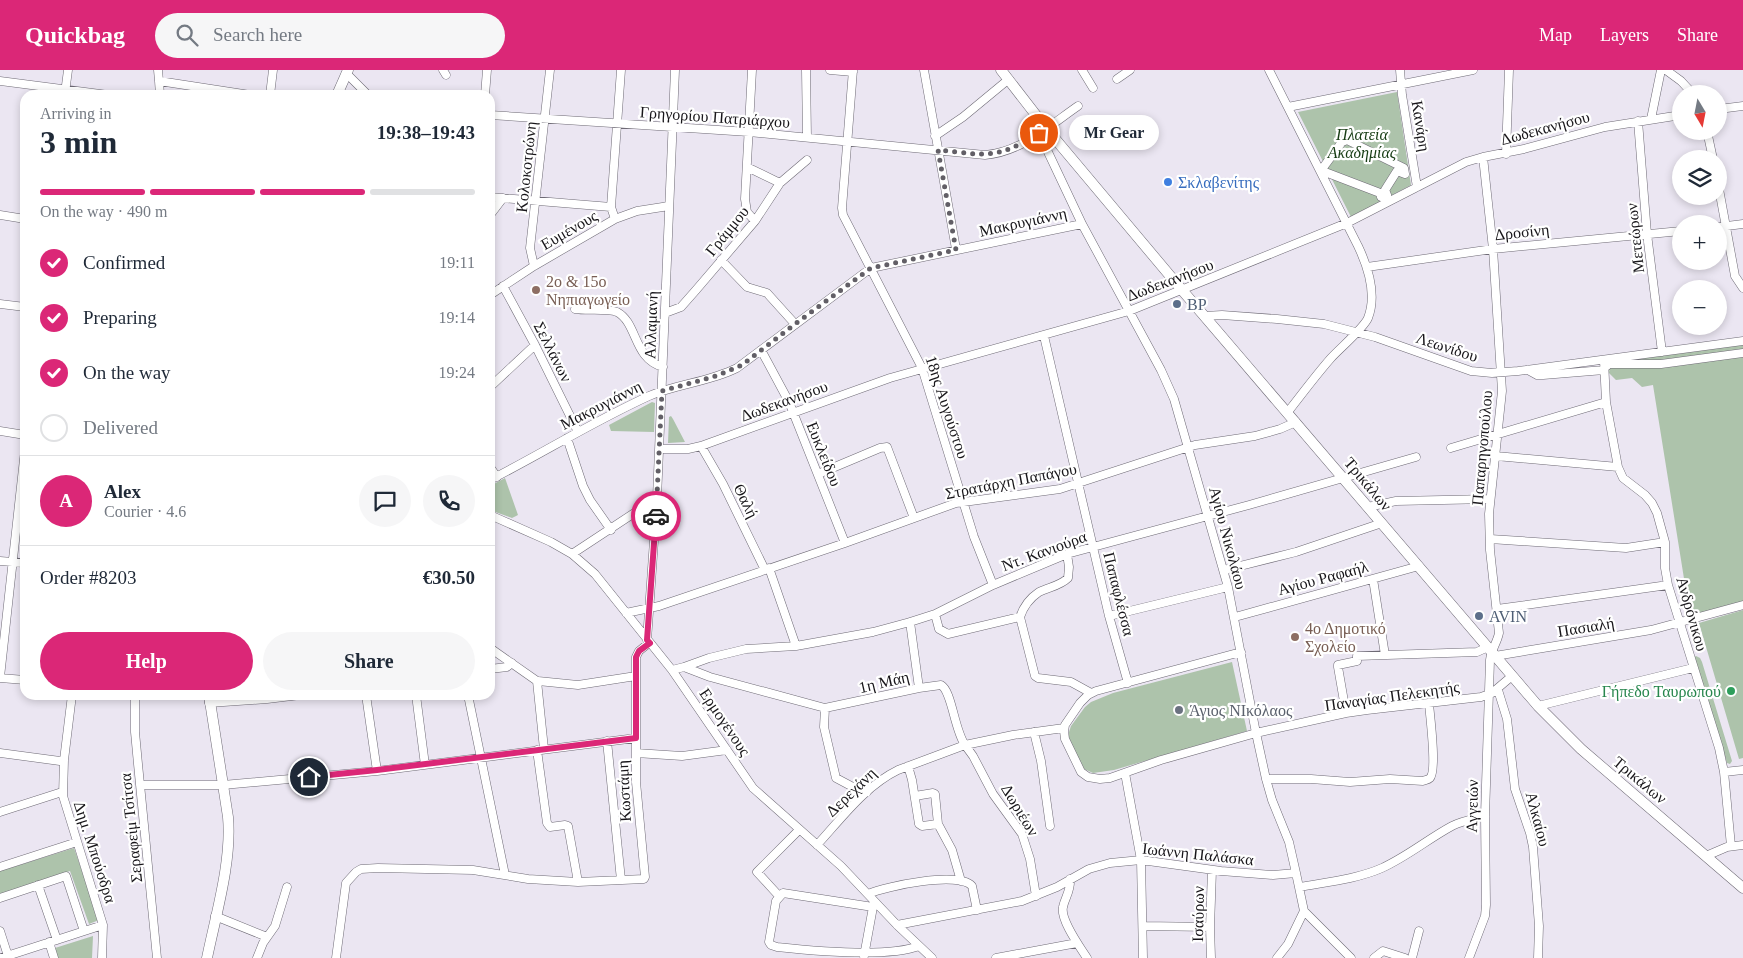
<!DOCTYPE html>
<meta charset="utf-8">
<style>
:root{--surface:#fff;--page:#f6f6f7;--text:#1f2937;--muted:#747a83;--line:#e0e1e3;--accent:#db2777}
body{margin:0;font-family:Georgia,serif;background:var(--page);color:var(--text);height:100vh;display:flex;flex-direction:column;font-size:19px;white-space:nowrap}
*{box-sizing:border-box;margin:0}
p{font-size:16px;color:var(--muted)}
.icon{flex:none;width:28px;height:28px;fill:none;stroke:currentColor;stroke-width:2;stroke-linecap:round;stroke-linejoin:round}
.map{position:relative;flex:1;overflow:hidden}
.drawer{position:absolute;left:20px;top:20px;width:475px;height:610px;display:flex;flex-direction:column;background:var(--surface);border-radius:15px;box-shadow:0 2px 8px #0003}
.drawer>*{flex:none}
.needle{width:32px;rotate:170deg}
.controls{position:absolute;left:1672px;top:15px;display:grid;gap:10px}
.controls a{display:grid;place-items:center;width:55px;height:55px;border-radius:50%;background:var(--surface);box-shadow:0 2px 8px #0003;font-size:25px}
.pin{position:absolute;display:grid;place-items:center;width:42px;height:42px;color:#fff;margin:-21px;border:2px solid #fff;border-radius:50%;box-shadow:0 1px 5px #0007}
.courier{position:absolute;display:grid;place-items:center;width:50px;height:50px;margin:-25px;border:4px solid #db2777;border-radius:50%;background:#fff;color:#222;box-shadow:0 1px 6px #0007}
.bubble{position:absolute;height:35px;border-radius:18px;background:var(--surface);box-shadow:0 2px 8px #0003;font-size:16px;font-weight:600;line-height:35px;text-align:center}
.head em{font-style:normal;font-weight:600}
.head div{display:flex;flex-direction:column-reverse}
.head{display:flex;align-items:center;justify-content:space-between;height:85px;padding:0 20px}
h1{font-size:32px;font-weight:600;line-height:38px}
.bar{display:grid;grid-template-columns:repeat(4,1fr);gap:8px 5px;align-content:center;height:60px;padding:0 20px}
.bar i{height:6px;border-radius:4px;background:var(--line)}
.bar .on{background:var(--accent)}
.bar p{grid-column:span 4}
.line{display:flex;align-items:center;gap:12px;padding:0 20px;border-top:1px solid var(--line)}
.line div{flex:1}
.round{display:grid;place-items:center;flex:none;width:52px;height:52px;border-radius:26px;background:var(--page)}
ol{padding:0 20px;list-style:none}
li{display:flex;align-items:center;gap:15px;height:55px}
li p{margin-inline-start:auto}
li .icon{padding:5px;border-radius:50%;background:var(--accent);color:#fff;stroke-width:4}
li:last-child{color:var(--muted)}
li i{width:28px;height:28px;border:2px solid var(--line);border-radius:50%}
.button{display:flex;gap:10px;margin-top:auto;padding:10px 20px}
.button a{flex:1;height:58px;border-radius:30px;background:var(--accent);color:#fff;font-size:20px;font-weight:600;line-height:58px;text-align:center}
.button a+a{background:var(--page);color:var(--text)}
header{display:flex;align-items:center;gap:30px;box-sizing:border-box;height:70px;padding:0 25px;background:var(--accent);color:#fff}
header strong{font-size:24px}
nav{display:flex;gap:28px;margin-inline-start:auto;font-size:18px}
.search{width:350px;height:45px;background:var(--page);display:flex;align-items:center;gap:12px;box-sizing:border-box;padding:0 18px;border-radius:28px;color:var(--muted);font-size:19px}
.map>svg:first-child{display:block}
</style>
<header>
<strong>Quickbag</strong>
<div class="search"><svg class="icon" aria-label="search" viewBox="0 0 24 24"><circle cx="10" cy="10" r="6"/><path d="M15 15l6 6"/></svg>Search here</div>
<nav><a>Map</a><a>Layers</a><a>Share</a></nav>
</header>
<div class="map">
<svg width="1743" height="888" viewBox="0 0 1743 888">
<rect width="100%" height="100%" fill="#ebe6f2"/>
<path fill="#adc3ab" d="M1397,22l14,93 -60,32 -53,-105z
M1743,273v258l-53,15 -37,-231 -11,2 -10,-9 -16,2 -7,-7 1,-12z
M652,332l3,1 -1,29 -43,-1 -2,-6z
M671,346l2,3 12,23 -17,1 1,-26z
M505,408l13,37 -6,3 -22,-8v-24z
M1743,540v148l-4,1 -40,-136z
M1696,586l4,2 2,4 30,99 -2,3 -3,-1 -33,-106z
M1232,592l15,69 -133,39 -21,3 -11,-5 -13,-30v-6l2,-6 14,-19 6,-5 22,-9z
M74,778l25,72 -10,4 -19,-53 -70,24v-24z
M93,866l-1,22h-34l-3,-10z"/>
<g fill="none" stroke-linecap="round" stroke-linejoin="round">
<defs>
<path id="minor" d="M158,0l1,11
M443,0l3,5
M752,0l-7,129 2,13 8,9
M806,0l1,67
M830,0l23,2
M853,0l-11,138 1,7 79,153 52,169 19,48
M924,0l32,179
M1082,0l11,18
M1269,0l89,176c10,21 19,49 10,72 -4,10 -28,30 -37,40 -15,17 -29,36 -44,55
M1400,0l2,25 15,92
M1666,0l15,11 12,13
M346,3l22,22
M1117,9l13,-9
M0,11l108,14
M65,23l3,-23
M160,25l-1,-14 91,14
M270,25l3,-25
M485,25l2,-25
M1288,37l185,-37
M1719,39l24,-3
M490,45l259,17 236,23c36,-3 64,-29 93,-49
M1651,49l10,-49
M1638,51l9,113 15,118
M1707,61l6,28
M1039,63l43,91 79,146 13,29 54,188 28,146 10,46 6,21 17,42 7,31 8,38 47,47
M935,66l28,-19 46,-38
M1347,70l57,28 1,6 -8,-3 -12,19 2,5 -6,2 -1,-4 -55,-21 -3,-3 20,-27z
M1506,84l3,-84
M747,97l33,16
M1719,119l16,87 8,12
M490,127l121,10
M0,145l25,4
M490,145l13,-17
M615,149l-4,-12 10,-137
M1719,157l24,-3
M721,190l26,27 20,6 28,31
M534,196l-4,-18 20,-178
M1367,197l126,-18 188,-18
M503,216l32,59 43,87
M490,225l44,-29 81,-47 22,-8 32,-5
M0,234l25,3
M575,239c11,2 33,-1 42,3 21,11 16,47 46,55
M665,243l16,-6 15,-17 59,-69 25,-38 27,-23
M1205,246l17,-1 55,4 47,5 51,13 96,34 21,2 26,-2 225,-30
M1044,266l65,280 19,67
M761,280l28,52 56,141
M1604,290l2,42 12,65 5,11 22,17 7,8 5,10 8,29v26l3,17 51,163 5,24 7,74
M1607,296l2,-2h52l82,-11
M1528,300l9,5h6l61,-5
M490,317l45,-42
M0,361l25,4
M567,368l16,48 7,14 21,30
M701,376l22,38 42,86
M1451,378l155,-46
M659,379h29l13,-3 189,-68 239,-67 218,-88 119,-61 17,-5 41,-8 81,-22 76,-12
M1496,386l122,11
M490,397l7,10
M818,404l62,-26 7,-1 27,71
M490,410c53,-27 104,-59 159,-84 28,-12 60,-14 88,-28l134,-100 211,-44
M1368,437l28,-6 94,-2
M490,445l61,27 21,12 23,20 77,96 81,118 88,78 56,59 35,33
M1490,469l136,9 39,-6
M572,484l85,-56
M1067,484l2,13 -1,11c-8,8 -19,9 -29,14 -9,6 -16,16 -19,25l15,59 3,2 33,4 20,11
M0,491l25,2
M769,498l27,78
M1224,500l72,-18 86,-29
M1373,509l12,76
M1497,539l171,-24
M626,543l33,-7 186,-63 111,-40 104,-14 135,-44 60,-9 25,-7 16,-7
M935,544l4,15 9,5 72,-17
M1109,546l119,-29
M1235,547l184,-51
M910,552l9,66
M647,570l10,-142 18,-428
M490,578l47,33 7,68
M1241,582l-145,39 -8,4 -8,8 -15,22 -1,6 1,8 16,33 7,5 12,2 10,-1 51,-18 95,-27 90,-20 21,-3 114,-13 11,-4 20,-17
M1495,586l156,-26 92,-25
M684,597l25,-9 37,-9 50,-3 77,-14 37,-10 25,-8 58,-29 74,-31 182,-49 167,-48
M490,599l17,-2 5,-4
M672,600l12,-3 26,10 115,31 94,-20 22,-3c11,6 13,44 24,60l48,-10 51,-7
M0,607l25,-227
M0,608l25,2
M538,611l40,4 58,-9
M1498,620l9,29 8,70 15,44 3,14 6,79 -1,32
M72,625l-8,65 -1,36 40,129 -1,33
M135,625v37l3,32 19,194
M366,625l11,76
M416,625l9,70
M468,625l37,180
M209,633l58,-4 33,-4
M1538,636l155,-38
M825,638l-1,19 12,51 15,8 16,6
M1346,643l-8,-46v-2l19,-4v-5l120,-4 11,-5
M1034,662l7,29 9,65
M607,671l14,139
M537,680l10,73 3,4 15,-2 3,1 10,56
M0,683l60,8 4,-1
M636,683l46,3 45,-6
M908,696l4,14 7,44 3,2 16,-2 14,26 9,31
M1724,702l19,-2
M1125,703l16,87 2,98
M1266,709h45l39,3 40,-3 33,2c2,-1 5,-1 7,-3 7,-7 0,-63 -1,-74
M140,715h83l154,-14 259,-33
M915,726l18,-3 2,1 3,30
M0,742l62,-20
M817,775c24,-26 48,-59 81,-75l67,-25 8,11 20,38 29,40 8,25 6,37
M1706,786l21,-9 16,-2
M0,797l77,-25
M1070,809c1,12 -5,18 -7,28 -3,13 17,40 24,51
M38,815l19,55
M1300,817c27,-5 57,-8 82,-19 26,-12 46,-29 70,-42 10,-5 21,-7 33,-10
M868,824c18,-8 91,-23 104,-8l5,24
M779,826l-22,-24 42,-42
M0,828l66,-22 18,55
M877,834l-4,3 -90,-14 -7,8 -7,41 2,3 6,2c37,4 110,11 142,-1
M215,846l52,21
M897,855l125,-24 35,-14 32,-18 21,-6 31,-3 80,11 52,4 23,-2
M1143,856l67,1
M0,861l8,25
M49,872l5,16
M864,886l9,-49
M1,888l102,-33
M257,888l6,-15 12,-17 12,-39
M336,888l10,-75 10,-11 5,-3 17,-1 95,2 55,9 50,3 66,-3 1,-2 -9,-95v-125l3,-6 10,-8
M996,888l81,-15
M1211,888l-1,-31 2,-57
M1277,888l11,-14 16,-33
M1374,888l9,-7 22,7
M1412,888l7,-27
M1469,888l16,-42 1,-11 -1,-89 5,-156c1,-10 7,-17 9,-27l-9,-83 -1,-36 13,-123 -9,-142 -10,-92"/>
<path id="major" d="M1001,0l45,58 136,162 356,416 43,43 162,139
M337,25l11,-25
M207,888c9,-44 25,-97 21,-141l-19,-122"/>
</defs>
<use href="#minor" stroke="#6e6a75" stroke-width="9"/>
<use href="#major" stroke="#6e6a75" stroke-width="11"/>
<use href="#minor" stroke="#fff" stroke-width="8"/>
<use href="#major" stroke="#fff" stroke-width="10"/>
</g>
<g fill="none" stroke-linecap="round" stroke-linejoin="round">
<path stroke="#625f66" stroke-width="5" stroke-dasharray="0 9" d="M656,446l6,-125 54,-15 26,-11 53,-41 76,-56 85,-18 -18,-100c47,5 59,10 101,-17"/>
<path stroke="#db2777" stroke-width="6" d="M309,707l68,-7 259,-32v-81l3,-6 11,-8 -3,-3 9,-124"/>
</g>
<circle fill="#3f7fe0" stroke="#fff" stroke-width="2" cx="1168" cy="112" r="5"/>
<g fill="#8d6e63" stroke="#fff" stroke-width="2">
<circle cx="536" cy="220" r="5"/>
<circle cx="1295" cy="567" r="5"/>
</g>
<g fill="#5c6f8a" stroke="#fff" stroke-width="2">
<circle cx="1177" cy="234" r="5"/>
<circle cx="1479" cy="546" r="5"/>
</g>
<circle fill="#2e9e5b" stroke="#fff" stroke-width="2" cx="1731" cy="621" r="5"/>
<circle fill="#6b7280" stroke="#fff" stroke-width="2" cx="1179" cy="640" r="5"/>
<g text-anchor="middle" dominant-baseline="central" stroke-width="4.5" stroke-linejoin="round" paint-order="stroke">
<g font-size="16" fill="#18161a" stroke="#fff">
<text transform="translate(715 47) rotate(4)">Γρηγορίου Πατριάρχου</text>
<text transform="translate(1421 56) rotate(81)">Κανάρη</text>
<text transform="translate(1545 58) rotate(-15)">Δωδεκανήσου</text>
<text transform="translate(526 97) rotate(-84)">Κολοκοτρώνη</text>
<text transform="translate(1023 152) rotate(-12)">Μακρυγιάννη</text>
<text transform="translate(569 160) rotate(-30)">Ευμένους</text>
<text transform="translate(727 161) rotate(-51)">Γράμμου</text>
<text transform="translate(1522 162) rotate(-6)">Δροσίνη</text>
<text transform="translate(1635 168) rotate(-96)">Μετεώρων</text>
<text transform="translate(1170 210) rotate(-21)">Δωδεκανήσου</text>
<text transform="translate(651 255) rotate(-88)">Αλλαμανή</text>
<text transform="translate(1447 277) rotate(18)">Λεωνίδου</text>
<text transform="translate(553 282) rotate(63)">Σελλάνων</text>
<text transform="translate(784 331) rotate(-20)">Δωδεκανήσου</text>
<text transform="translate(601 335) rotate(-27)">Μακρυγιάννη</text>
<text transform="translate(947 337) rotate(72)">18ης Αυγούστου</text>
<text transform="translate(1482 378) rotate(-85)">Παπαρηγοπούλου</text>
<text transform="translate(824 384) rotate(68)">Ευκλείδου</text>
<text transform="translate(1011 411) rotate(-11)">Στρατάρχη Παπάγου</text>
<text transform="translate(1368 414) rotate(50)">Τρικάλων</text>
<text transform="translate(746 431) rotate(64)">Θαλή</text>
<text transform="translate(1228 468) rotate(75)">Αγίου Νικολάου</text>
<text transform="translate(1044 481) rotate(-20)">Ντ. Κανιούρα</text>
<text transform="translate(1323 508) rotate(-15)">Αγίου Ραφαήλ</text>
<text transform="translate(1119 524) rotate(76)">Παπαφλέσσα</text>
<text transform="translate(1692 544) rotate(74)">Ανδρόνικου</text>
<text transform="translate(1586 557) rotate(-9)">Πασιαλή</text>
<text transform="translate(884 612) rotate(-13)">1η Μάη</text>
<text transform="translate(1392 626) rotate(-8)">Παναγίας Πελεκητής</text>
<text transform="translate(725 652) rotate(56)">Ερμογένους</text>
<text transform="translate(1640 710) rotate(40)">Τρικάλων</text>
<text transform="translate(624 721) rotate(-93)">Κωστάμη</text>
<text transform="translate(851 722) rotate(-44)">Δερεχάνη</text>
<text transform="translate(1472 736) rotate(-89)">Αγγειών</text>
<text transform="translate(1020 740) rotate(59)">Δωριέων</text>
<text transform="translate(1538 749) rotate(75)">Αλκαίου</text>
<text transform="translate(131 758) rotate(-96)">Σεραφείμ Τσίτσα</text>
<text transform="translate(95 782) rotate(72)">Δημ. Μπούσδρα</text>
<text transform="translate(1198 784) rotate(6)">Ιωάννη Παλάσκα</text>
<text transform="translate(1198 844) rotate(-89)">Ισαύρων</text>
</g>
<g font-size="16" font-style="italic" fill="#173c14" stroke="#fff">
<text x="1362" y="64">Πλατεία<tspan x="1362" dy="18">Ακαδημίας</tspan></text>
</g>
<g font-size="16" fill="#366cbe" stroke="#fff" text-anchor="start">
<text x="1178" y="112">Σκλαβενίτης</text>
</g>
<g font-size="16" fill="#785e54" stroke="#fff" text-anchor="start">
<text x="546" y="211">2ο &amp; 15ο<tspan x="546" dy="18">Νηπιαγωγείο</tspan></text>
<text x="1305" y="558">4ο Δημοτικό<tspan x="1305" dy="18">Σχολείο</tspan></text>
</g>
<g font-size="16" fill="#4e5e75" stroke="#fff" text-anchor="start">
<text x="1187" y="234">BP</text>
<text x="1489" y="546">AVIN</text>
</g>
<g font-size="16" fill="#27864d" stroke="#fff" text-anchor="end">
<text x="1721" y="621">Γήπεδο Ταυρωπού</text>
</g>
<g font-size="16" fill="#5b616d" stroke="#fff" text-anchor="start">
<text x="1189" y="640">Άγιος ΝΙκόλαος</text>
</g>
</g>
</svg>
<div class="controls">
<a><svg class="needle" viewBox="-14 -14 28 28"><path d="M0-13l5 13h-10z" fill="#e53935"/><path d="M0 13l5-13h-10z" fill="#747a83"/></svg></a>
<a><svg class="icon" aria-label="layers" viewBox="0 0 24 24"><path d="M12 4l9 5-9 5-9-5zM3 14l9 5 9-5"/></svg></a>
<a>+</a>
<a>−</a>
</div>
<div class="pin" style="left:1039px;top:63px;background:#ea580c"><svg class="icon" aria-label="bag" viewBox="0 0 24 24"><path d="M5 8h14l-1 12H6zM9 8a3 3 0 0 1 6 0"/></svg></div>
<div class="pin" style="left:309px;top:707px;background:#1f2937"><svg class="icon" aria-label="home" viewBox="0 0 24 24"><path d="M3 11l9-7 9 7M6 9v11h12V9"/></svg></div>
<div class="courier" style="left:656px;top:446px"><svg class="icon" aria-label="car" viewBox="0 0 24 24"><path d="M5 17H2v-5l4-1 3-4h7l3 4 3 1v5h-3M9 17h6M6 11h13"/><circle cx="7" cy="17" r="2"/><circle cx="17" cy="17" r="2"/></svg></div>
<div class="bubble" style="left:1069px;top:45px;width:90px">Mr Gear</div>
<section class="drawer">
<div class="head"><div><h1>3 min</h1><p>Arriving in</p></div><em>19:38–19:43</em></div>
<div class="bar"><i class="on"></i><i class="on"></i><i class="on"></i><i></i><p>On the way · 490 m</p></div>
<ol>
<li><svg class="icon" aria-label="check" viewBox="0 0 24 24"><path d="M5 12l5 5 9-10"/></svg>Confirmed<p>19:11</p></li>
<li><svg class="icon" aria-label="check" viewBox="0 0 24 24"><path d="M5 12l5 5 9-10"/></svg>Preparing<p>19:14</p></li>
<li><svg class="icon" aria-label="check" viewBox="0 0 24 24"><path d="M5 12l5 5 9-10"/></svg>On the way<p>19:24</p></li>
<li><i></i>Delivered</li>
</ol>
<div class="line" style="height:90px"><b class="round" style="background:var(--accent);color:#fff">A</b><div><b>Alex</b><p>Courier · 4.6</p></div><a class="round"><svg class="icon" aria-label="chat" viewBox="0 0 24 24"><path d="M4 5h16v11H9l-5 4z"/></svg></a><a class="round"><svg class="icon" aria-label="phone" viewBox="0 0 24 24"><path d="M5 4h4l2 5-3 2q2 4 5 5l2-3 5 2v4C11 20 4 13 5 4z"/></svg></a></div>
<div class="line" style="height:65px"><div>Order #8203</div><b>€30.50</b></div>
<div class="button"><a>Help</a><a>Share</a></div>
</section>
</div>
